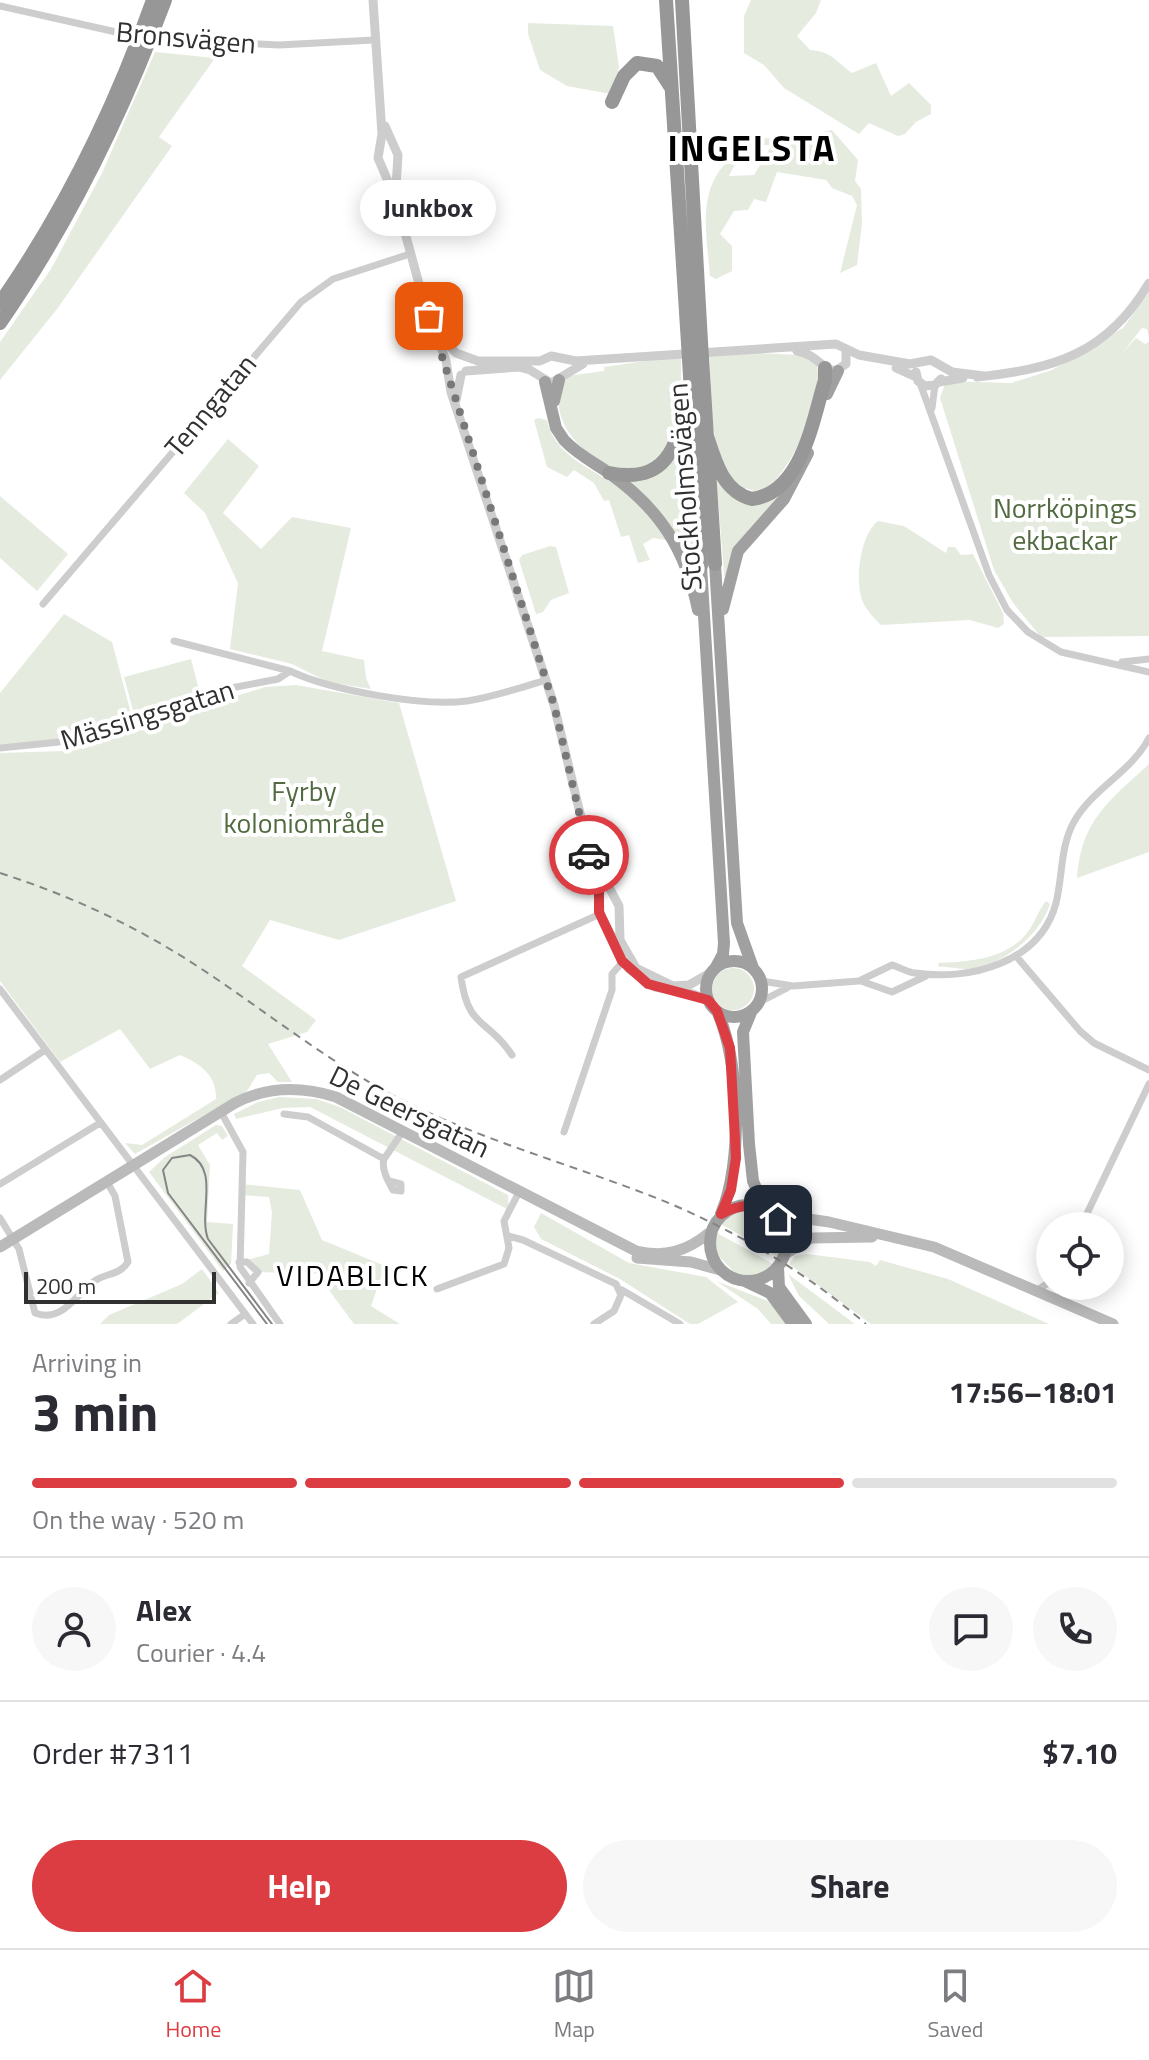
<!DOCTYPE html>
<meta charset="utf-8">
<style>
:root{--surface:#fff;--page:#f7f7f7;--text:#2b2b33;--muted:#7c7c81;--line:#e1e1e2;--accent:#dc3d42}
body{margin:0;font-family:"Titillium Web",sans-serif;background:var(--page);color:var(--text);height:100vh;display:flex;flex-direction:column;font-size:30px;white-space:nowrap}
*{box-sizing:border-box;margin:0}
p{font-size:26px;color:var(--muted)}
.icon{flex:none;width:44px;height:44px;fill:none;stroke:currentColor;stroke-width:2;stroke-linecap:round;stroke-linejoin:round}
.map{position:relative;height:1324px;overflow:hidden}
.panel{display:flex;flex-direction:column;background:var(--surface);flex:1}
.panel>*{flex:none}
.tools{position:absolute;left:1036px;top:1212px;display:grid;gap:16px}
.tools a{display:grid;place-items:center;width:88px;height:88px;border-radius:50%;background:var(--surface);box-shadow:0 4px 20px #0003;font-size:40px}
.scale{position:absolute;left:24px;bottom:20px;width:192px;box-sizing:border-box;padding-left:8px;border:4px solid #303030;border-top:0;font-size:22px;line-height:28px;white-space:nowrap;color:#303030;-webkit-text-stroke:6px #fff;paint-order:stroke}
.pin{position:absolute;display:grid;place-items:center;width:68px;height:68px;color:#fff;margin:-34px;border-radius:16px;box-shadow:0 4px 12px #0006}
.courier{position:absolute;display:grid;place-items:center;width:80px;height:80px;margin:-40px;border:6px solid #dc3d42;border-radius:50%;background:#fff;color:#222;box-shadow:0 2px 10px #0007}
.bubble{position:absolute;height:56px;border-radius:28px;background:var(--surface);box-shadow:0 4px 20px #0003;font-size:26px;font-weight:700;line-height:56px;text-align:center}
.head em{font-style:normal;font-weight:700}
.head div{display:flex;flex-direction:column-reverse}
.head{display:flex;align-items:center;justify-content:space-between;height:136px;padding:0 32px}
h1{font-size:52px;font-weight:700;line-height:60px}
.bar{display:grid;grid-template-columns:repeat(4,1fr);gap:12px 8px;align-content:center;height:96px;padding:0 32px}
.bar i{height:10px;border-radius:6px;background:var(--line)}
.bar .selected{background:var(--accent)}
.bar p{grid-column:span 4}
.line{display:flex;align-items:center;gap:20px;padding:0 32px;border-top:2px solid var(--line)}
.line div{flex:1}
.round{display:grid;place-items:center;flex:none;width:84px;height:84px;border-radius:42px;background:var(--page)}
.button{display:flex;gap:16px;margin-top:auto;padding:16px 32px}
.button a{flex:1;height:92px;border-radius:48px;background:var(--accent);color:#fff;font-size:32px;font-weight:700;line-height:92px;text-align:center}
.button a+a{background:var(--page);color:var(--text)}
.menu{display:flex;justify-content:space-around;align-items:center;height:112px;border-top:2px solid var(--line);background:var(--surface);font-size:22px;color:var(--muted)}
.menu a{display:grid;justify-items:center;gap:4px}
.menu .selected{color:var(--accent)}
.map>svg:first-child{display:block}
</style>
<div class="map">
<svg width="1149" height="1324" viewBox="0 0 1149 1324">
<rect width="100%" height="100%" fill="#fff"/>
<path fill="#e5ecdf" d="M751,0h70l-5,13 -19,23 13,14c23,2 25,11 42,23l24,-10 15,33 18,-13 22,22v9l-15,8 -11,12 -7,2 -29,-13 -10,11 -75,-46 -20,-23 -20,-12v-37z
M528,23l85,3 6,41 -8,27 -44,-8 -27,-16 -12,-36z
M155,52l60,6 -56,79 13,9 -115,163 -57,71v-38l51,-73 51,-96z
M832,130l26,30 -3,21 6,8 1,34 -5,42 -17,8 17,-68 -5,-9 -20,-8 -6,-8 -49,-8 -11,30 -12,-3 -6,11 -14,1 -14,23 12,12v25l-16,8 -6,-3c-3,-38 -13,-82 15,-112h10l-6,12 25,-1 18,-30 -31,1 1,-4 11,-4 37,1z
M1149,292v46l-2,-9 -5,-1 -19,24 13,-14 9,6 4,-2v294l-108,1 -28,-34 -19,-33 -54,-172 6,-17 65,2 41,-13 71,-42z
M755,353l44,2 17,7c11,31 -25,114 -55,130 -57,-5 -48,-95 -52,-137z
M681,357v43l-12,47 -25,23c-10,-1 -23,1 -32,-3 -34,-14 -70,-54 -45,-91l37,-5v-4c23,-3 48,-8 77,-10z
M538,418l9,2c9,47 77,58 105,93 6,8 10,19 15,27l-14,-2 -10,6 7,16 -12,3 -9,-28 -8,2 -12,-37 -5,1 -10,-18 -20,-13 -7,7 -20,-10 -13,-47z
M686,422l8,149c-24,-46 -27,-58 -71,-91l25,-3z
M228,439l31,27 -36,47 38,36 31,-32 59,11 -29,123 42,9 2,18 5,11 -43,-7 -36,-18 -62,-15 8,-66 -33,-70 -21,-20z
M716,474l18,23 59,-17 -61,75 -7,30z
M0,496l68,58 -31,37 -37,-33z
M878,521l26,5 42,27 2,-6h7l6,8 12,-1 30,59 1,11 -6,4 -28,-8 -89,5c-7,-7 -15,-15 -19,-25 -7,-21 -2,-65 16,-79z
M550,546l6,1 13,46 -18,7 -8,12 -7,2 -17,-54 3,-5z
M64,614l48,28 20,75 -80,23 -52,5v-52z
M191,659l9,35 -67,17 -9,-34z
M296,685l103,18 57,198 -117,39 -69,-20 -28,46 74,54 -9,12 -39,12 24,38h-14l-9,-9 -12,2 -10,16 -112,63 -10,-11 17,2 74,-46c1,-24 -17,-36 -36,-44l-30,14 -30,-40 -60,33 -60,-81v-228l62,-2 203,-64z
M1149,764v88l-72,26c4,-58 32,-77 72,-114z
M1046,901l4,3c-10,33 -58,72 -95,64 -4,0 -8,-2 -16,-1l-1,-4c31,-1 69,-4 89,-30 8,-10 12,-24 19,-32z
M712 989a21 21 0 1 1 42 0a21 21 0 1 1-42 0Z
M279,1097l37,2 24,8 168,88 1,15 -199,-103 -27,1 -47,11 -2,-5 24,-12z
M216,1125l6,1 6,10 -6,4 -5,-7 -19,12 12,20 -3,57 26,2 -2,40 -8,7 -74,-99 16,-15z
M241,1184l59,6 22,50 63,26 -14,40 29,18h-46l-37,-50 -59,-2 -19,-10 30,-8 3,-42 -3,-15 -29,-2z
M738,1210c30,-4 47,17 39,46l-58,-33z
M541,1213l88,50 77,14 32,25 -40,22h-8l-70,-45 -79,-40 -7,-12z
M715,1232l53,29 7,5 -16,11 -24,-4 -19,-20z
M807,1254l63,8 6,4 4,-6 68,19 101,45h-178l-82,-60 6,-8z
M202,1269l17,24 -42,31h-77l9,-9 73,-31z
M788,1274l67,50h-26l-30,-28z
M716,1281l52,20 20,23h-17l-13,-15z"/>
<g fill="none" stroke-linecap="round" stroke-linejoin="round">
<path stroke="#cdcdcd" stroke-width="7" d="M0,6l116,26
M176,40l103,5 95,-5
M920,383l69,192 18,35 21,22 33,20 88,20
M932,408l3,-23
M43,604l258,-302 32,-23 77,-25
M174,641l116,30
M1122,662l27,-3
M0,748l59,-6 172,-54 47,-9 12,-8c40,19 133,36 177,30 26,-4 53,-13 79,-21
M1016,956l64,75 14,12 55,27
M761,981l32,5 66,-5 33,-16c8,2 14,7 23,8 55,8 125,-10 141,-70 7,-28 4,-58 19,-83 19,-32 57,-49 74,-82
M861,981l31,11 34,-16
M0,989l253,335
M758,1003l29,-15
M512,1055c-24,-37 -44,-25 -51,-78l139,-63
M0,1080l45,-30
M221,1112l22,40 -3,115 40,57
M284,1114l24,3 76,42 19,-28
M564,1132l48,-142v-16l15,-17
M384,1159c-3,10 4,22 9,31l8,1v-7l-12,-3
M0,1184l100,-61
M0,1218l19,31 16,64c28,11 42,-21 61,-33 11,-7 24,-5 32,-18l-13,-66 -8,-14
M1081,1226l68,-142
M508,1236l15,4 93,44 5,11 -7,16 -20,13
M239,1262h8l11,10 -9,11
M1061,1286v14
M437,1289l67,-25 5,-16 -5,-27 15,-29
M622,1290l58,34
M1037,1290l13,-8
M231,1324l14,-10"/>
<path stroke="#cdcdcd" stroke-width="9" d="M373,0l9,134 -4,24 18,42 25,91 25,70 5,31 103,313 45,187 1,22 29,55 26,18 38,7 15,6
M385,126l13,29 -2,32
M438,334l18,19 22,8h62l11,-5 25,5 260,-17 23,11 51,9 21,-4 21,12 32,4
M797,351c21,4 23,17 38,20l11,-7v-13
M896,368l20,9
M466,371l53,-4 11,3 21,13 32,-19
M916,372l2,9 7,5 10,-1 6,-6
M977,377c77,-8 130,-23 172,-94
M939,382l24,-4
M456,400l5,-25
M593,857l26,49 1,34 16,28 37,18 16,-1 21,-12"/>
<path stroke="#bababa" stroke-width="11" d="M774,1214l55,8 105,25 179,77
M0,1247l235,-144c33,-17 66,-17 101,-6l300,154c29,7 51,0 73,-18
M785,1254l26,-16 61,-1
M637,1258l54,4 29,8"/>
<path stroke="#a0a0a0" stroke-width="12" d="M545,382l11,46 8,12c13,14 29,22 45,33 51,36 77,77 89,137
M827,394l11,-23
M554,401l5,-21
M715,564l22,359 16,45
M701,566l23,377 -1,11 -7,13
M723,609l15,-58 46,-52 24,-46
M706 989a28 28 0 1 1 56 0a28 28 0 1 1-56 0Z
M752,1010l-9,22 6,112 4,37 12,28
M717,1011c23,50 26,152 4,203
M710 1243a38 38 0 1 1 76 0a38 38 0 1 1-76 0Z
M778,1267l1,20 27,37
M745,1281l25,12 23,31"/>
<path stroke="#979797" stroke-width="14" d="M666,0l22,343
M682,0l19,342
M612,102l12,-26 13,-13 20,3 13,20
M0,303c65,-93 115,-196 153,-303
M0,323c70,-101 122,-208 165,-323
M702,358l13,206
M689,359l12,207
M707,436c8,25 16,56 45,63 50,-6 61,-80 73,-119v-12
M609,473c57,11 67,-24 78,-71"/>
<path stroke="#858585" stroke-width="2" d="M267,1324l-99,-131 -5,-23 9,-12 18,-3c30,15 8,58 18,84l64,85"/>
<path stroke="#858585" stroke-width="2" stroke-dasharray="8 6" stroke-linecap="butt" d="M0,873c69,22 136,53 197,93 66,43 127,93 197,130 89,46 185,70 277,108 70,30 137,70 195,120"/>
<path stroke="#cdcdcd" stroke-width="7" d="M116,32l60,8"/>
<path stroke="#979797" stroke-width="14" d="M701,342l1,16
M688,343l1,16"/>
</g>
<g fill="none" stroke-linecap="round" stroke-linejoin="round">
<path stroke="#787878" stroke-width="8" stroke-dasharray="0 14.4" d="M429,316l125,389 35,150"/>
<path stroke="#dc3d42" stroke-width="10" d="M589,855l10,37v20l23,49 26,23 60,16 9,11 13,37 6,110 -5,32 -10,24c20,-11 41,-12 57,5"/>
</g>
<g text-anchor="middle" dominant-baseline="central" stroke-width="8" stroke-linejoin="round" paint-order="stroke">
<g font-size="28" fill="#303030" stroke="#fff">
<text transform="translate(186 37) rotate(5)">Bronsvägen</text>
<text transform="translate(210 405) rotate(-50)">Tenngatan</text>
<text transform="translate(684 487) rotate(-94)">Stockholmsvägen</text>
<text transform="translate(147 714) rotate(-17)">Mässingsgatan</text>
<text transform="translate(410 1111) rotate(26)">De Geersgatan</text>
</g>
<g font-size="28" fill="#516a3f" stroke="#fff">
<text x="1065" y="507">Norrköpings<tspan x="1065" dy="32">ekbackar</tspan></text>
<text x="304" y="790">Fyrby<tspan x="304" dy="32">koloniområde</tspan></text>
</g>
<g font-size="30" letter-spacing="2" fill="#000" stroke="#fff">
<text x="353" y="1275">VIDABLICK</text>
</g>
<g font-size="36" font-weight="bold" letter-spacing="2" fill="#000" stroke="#fff">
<text x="752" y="147">INGELSTA</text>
</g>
</g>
</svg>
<div class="tools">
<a><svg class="icon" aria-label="locate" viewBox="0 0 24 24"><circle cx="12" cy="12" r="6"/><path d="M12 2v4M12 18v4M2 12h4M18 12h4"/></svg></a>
</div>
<div class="scale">200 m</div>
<div class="pin" style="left:429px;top:316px;background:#ea580c"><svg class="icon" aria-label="bag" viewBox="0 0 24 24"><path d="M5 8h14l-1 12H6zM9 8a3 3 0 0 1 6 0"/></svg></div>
<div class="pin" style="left:778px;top:1219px;background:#1f2937"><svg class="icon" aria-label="home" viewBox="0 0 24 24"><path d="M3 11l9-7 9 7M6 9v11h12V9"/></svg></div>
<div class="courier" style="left:589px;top:855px"><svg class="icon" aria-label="car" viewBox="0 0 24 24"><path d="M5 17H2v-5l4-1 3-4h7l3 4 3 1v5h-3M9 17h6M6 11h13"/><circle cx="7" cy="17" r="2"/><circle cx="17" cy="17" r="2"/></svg></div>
<div class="bubble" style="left:360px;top:180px;width:136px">Junkbox</div>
</div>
<section class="panel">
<div class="head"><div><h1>3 min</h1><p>Arriving in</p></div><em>17:56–18:01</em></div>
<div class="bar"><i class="selected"></i><i class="selected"></i><i class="selected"></i><i></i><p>On the way · 520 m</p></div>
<div class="line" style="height:144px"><a class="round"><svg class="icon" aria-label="person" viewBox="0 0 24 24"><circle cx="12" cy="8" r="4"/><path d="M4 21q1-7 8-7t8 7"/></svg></a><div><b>Alex</b><p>Courier · 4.4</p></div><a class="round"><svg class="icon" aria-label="chat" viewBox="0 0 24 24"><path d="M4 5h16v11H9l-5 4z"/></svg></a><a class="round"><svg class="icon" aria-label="phone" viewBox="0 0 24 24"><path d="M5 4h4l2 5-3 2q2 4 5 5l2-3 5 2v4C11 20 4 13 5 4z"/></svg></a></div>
<div class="line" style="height:104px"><div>Order #7311</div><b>$7.10</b></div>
<div class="button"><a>Help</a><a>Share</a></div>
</section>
<nav class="menu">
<a class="selected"><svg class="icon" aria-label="home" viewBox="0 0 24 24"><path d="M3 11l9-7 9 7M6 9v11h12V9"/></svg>Home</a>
<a><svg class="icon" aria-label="map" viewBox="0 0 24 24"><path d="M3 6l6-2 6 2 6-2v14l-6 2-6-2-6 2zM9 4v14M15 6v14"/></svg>Map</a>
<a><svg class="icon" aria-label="saved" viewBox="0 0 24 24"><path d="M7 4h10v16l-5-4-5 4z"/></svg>Saved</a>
</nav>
